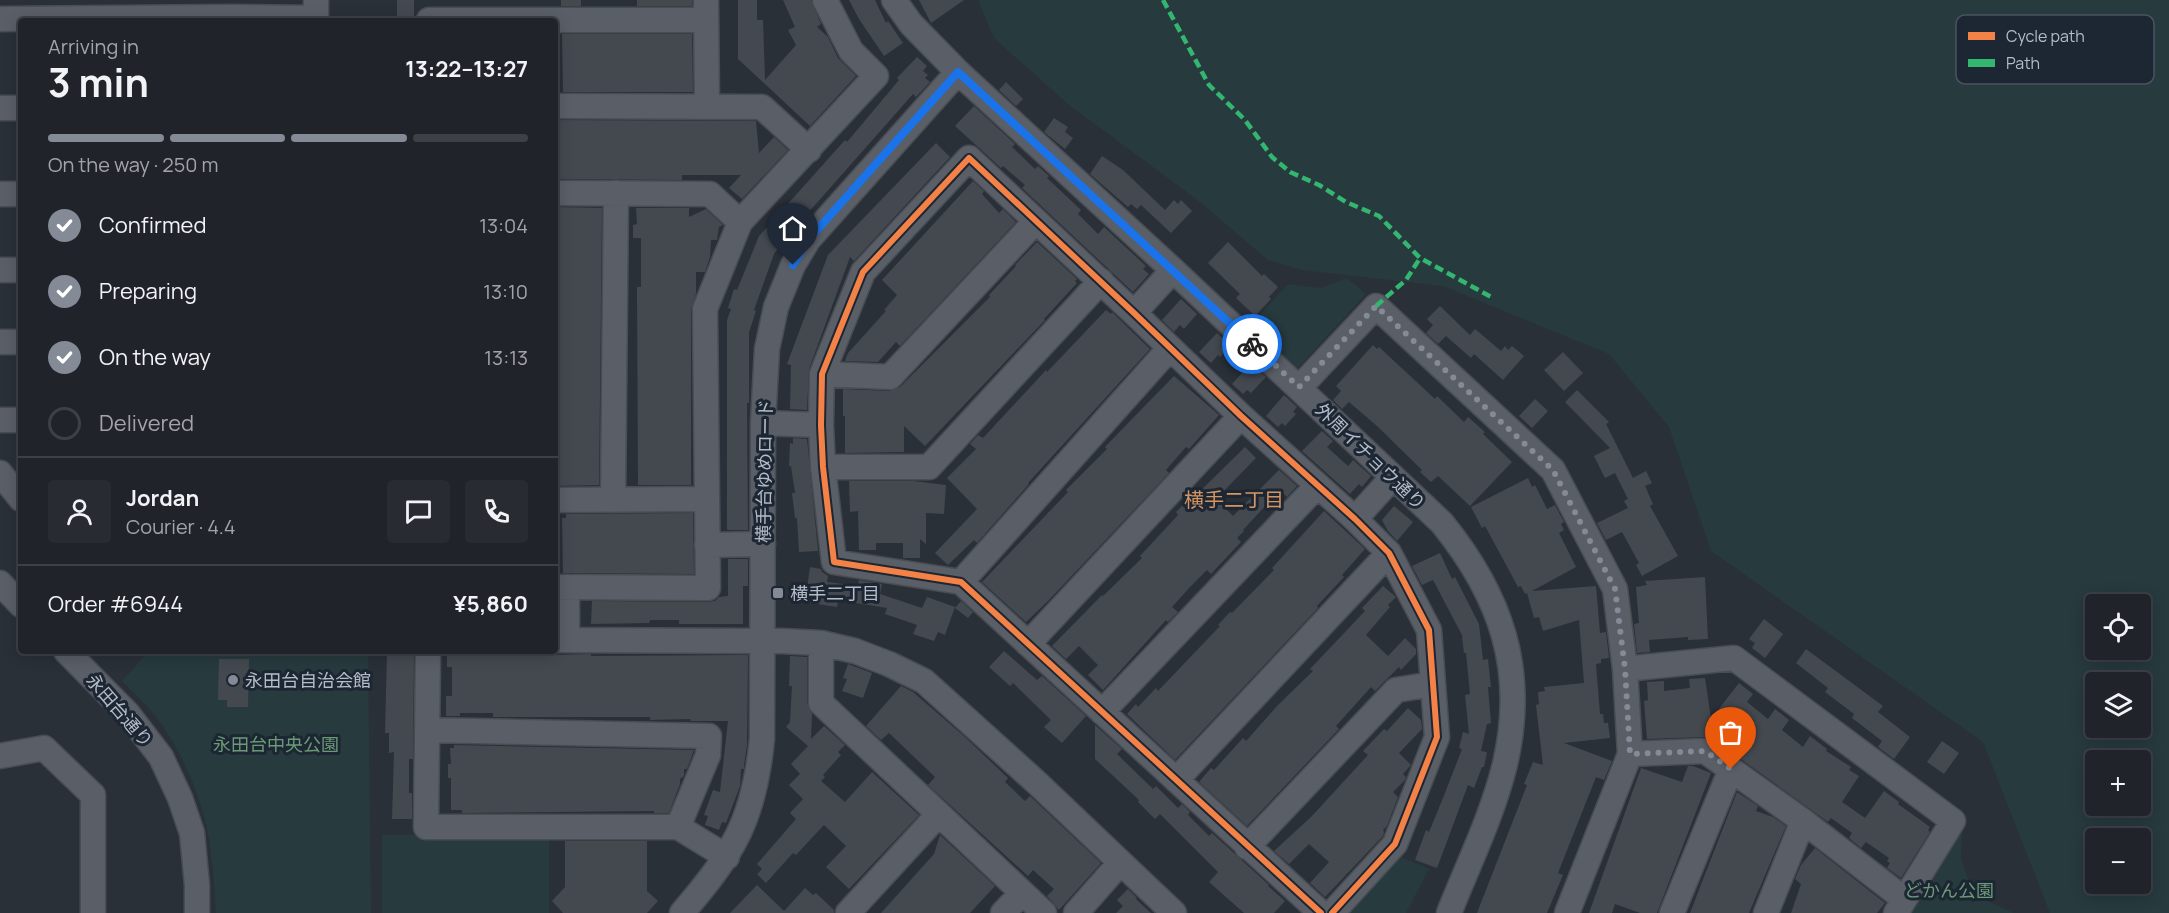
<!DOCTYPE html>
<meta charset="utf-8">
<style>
:root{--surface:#20242a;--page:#282c32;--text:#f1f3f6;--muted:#a2a4a8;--line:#3d4147;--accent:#848b96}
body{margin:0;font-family:Manrope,"Noto Sans JP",sans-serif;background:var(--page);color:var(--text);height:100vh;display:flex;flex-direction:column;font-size:22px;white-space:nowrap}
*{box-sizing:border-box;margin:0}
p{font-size:20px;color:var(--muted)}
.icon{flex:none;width:33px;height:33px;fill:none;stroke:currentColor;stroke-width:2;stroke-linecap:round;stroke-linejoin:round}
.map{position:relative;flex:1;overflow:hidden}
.details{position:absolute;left:18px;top:18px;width:540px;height:636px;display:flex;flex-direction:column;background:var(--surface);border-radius:6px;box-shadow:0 3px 15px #0003,0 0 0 2px var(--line)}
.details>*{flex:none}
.tools{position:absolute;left:2085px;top:594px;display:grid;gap:12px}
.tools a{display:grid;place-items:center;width:66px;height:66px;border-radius:6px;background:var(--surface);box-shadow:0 3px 15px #0003,0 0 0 2px var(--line);font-size:30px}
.pin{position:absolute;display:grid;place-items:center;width:51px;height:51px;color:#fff;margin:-62px -26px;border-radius:50% 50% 50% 0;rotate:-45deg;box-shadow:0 0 6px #0007}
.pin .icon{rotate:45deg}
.courier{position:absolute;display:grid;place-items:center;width:60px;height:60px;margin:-30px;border:4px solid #1a73e8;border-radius:50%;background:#fff;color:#222;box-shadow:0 2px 8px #0007}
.overview em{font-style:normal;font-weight:700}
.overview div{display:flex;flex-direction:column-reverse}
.overview{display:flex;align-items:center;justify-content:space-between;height:102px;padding:0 30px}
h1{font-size:39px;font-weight:700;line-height:45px}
.bar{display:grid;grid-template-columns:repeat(4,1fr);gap:9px 6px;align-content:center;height:72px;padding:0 30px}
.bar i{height:8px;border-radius:4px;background:var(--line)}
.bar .on{background:var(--accent)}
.bar p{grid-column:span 4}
.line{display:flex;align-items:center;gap:15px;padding:0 30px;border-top:2px solid var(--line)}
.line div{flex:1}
.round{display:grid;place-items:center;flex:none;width:63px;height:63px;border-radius:6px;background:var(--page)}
ol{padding:0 30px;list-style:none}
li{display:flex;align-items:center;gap:18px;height:66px}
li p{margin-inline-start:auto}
li .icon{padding:6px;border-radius:50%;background:var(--accent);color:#fff;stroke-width:4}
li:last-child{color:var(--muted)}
li i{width:33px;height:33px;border:3px solid var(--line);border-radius:50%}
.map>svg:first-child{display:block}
</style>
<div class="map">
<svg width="2169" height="913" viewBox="0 0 2169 913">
<rect width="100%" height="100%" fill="#2a3038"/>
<path fill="#273a3e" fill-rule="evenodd" d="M978,0h1191v913h-119l-67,-171 -272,-191 -42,-124 -60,-73 -166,-68 -141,-16 -34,-10 -72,-61 -128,-95 -74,-66zM2140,604v46h-44v-46zM2096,682h44v46h-44zM2140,760v46h-44v-46zM2140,838v46h-44v-46z
M1347,278l19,16 -71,77 -46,-44 39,-43 33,4z
M149,651h219l3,262h-155c-2,-20 -2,-40 -5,-60 -5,-46 -26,-97 -54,-135 -10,-13 -23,-25 -35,-37z
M1962,825l-1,34 8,22 14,18 31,14h-106z
M382,835h167v78h-167z
M1398,856l31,13 -23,44h-60z"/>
<path fill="#444950" d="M397,0h17v18h-17z
M561,0h20v6h-20z
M637,0h55v6h-55z
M738,0h19v20h6l2,60 31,-35 -8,-15 7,-3 -12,-27h28l10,24 -4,3 11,10 10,21 18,18 -46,50 -72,-67z
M849,0h26l11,23 2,-2 15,22 -19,13 -25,-37z
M919,0h45l-33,23z
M562,34h130l1,58h-130z
M917,57l10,9 -4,5 5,4 -3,3 5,4 -14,15 -3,-3 -113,128 -26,32 -20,56 2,1 -7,21v71h-2l1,127h-20l-1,-1v-209l4,-11 -3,-1 6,-19 3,1 22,-54 86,-96 2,2 52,-62 -2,-2z
M1006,82l17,17 -7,7 -17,-16z
M974,106l41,38 -3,3 23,22 3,-3 11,10 -2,2 34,32 -3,4 20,20 6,-7 42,39 -3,3 6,5 -16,18 -111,-104 3,-3 -22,-19 -2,2 -46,-42z
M1054,118l14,9 -3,5 8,6 -8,11 -21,-17z
M555,120l201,1 3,32 15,-16 14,13 -46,49 -13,-11 12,-13h-59v5l-127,-1z
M936,143l14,14 -96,104 -4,-4 -41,112 -2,41 -17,-1 1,-44 -4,-1 41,-109z
M1102,156l21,14 42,40 9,-10 4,4 3,-4 11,11 -21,22 -30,-28 -4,4 -6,-5 -3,3 -38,-33z
M973,181l11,10 -2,3 17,19 4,-4 13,13 -116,124 -4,-4 -18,20 -33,-1 3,-8 38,-42 -2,-1 13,-15 -15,-15z
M555,207l47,1 -3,277 -44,1z
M636,208h53v9l17,-8 17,16 -4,2 -2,13h-6l-1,17 -5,15h-9v22l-5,15v176h-53l-1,-198h4v-49h-8v-13l4,-1z
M1037,242l40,37 -2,2 2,2 -33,36 1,1 -120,126 -21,-20v26l-59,1v-37h-2v-27l46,2 11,-4 90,-90 -1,-2 27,-29 -1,-1z
M1228,242l34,34 2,-2 14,13 -9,10 2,2 -16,17 -19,-18 4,-4 -32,-31z
M1181,299l16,15 -13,15 -4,-4 -6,7 -12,-12z
M1440,306l30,29 5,-6 26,22 4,-5 3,4 4,-4 12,10 -21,24 -29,-26 -3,4 -25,-22 -8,8 -12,-11 7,-8 -6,-6z
M1106,310l5,4 1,-2 38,37 -122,134 1,1 -52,59 -3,-3 -26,25 -13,-12 42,-44 -30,-31 29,-29 -6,-5 8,-9 5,3 63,-68 1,2z
M1217,333l14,13 -11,11 -2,-2 -7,8 -12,-11z
M1373,345l4,4 2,-2 56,52 2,-3 27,26 4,-5 17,15 -2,2 29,28 -42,44 -32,-30 -7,6 -11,-10 2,-2 -45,-44 -28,-24 -7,7 -9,-9 8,-9 -5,-5z
M1563,352l20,21 -19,18 -20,-21z
M1251,363l15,14 -15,16 -4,-3 -4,4 -11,-10z
M1174,376l45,39 -30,34 -3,-2 -20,23 3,3 -121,128 -22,21 -44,-40 86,-90 -2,-2 41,-41 -2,-2 26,-27z
M1577,390l32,32 -3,2 27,54 13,-7 6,12 -7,3 8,18 -3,2 28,50 -36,20 -6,-11 3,-2 -17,-31 -16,8 -9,-17 31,-15 -4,-7 4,-2 -13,-26 -10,5 -11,-22 16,-8 -45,-46z
M1284,395l13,12 -4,5 3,2 -11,12 -3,-3 -4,4 -12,-11z
M1535,399l13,12 -16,17 -13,-12z
M1322,431l11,10 -6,6 21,19 5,-6 18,16 -9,11 -3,-3 -9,10 -48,-43z
M793,438l14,1 11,112 -19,1 -2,-34h-2l-3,-25h3l-4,-27h-2l1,-23 3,1z
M1245,447l11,11 -40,41 17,17 46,-46 18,16 -10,11 -7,-7 -37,40 1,1 -7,7 4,4 -30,32 -4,-4 -17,17 -18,20 6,5 -10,10 -2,-2 -63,70 -15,-15 10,-10 -19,-19 -13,13 -14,-13 50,-51 1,1 39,-38 -2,-2 38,-41 -2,-3 10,-10 1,2z
M1528,478l4,9 3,-2 12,24 8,-4 9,17 -3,2 3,6 -5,3 17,34 -44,24 64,-5 4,47 6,-1 3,26 -8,1v4l-5,1 4,50h3l1,9h4l2,15 -46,5 48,18 -8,19 -8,-3 -38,96 5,2 -16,38h-70l50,-128 -3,-1 9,-22 10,3 -7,-60 3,-1 -1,-12 7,-1 -1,-4 40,-4 -5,-63 -36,11 -4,-14 -5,1 -7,-25 -2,1 -4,-8 -3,1 -33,-61 -3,2 -11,-21z
M849,481h64l33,4 -2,29 -18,-1v31l-6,-5v19h-17v-15h-27v7h-17l-1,-39 -8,1z
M1394,506l19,16 -16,19 -9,-10 -6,-11z
M1324,511l41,38 -23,26 2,2 -27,29 1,2 -143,152 -48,-46 9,-10 2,3 18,-19 2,3 62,-65 -2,-1 12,-13 2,1 42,-43 -2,-2z
M693,513l1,61 -131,-1 -1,-55h4v-4z
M1440,553l12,26 3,-2 24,47 4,36 5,-1 3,28h-3l3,36 -4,1 -6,27 6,1 -3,15h-2l-8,21 -6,-3 -31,83 -22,-8 11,-30 3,2 14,-34 19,-49 -3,-1 4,-16 6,2 -4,-39 5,-1 -4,-41h-2l-2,-16h1l-30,-57 -11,5 -10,-19z
M728,559h20v27h-5v38h-64v-4h-29l-1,3 -58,1 1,-23 116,1 7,-1 4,-4 9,-1z
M810,567l11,2 1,3 6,4 -1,6 31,4 1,-6 23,4 -2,10 42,14 5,-11 28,10 -10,28 -7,-3 -4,9 -21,-7 4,-9 -32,-11 2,-6 -49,-8 -1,7 -32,-5z
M1705,577l3,62 -20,1v-3l-39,3 1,12 -13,1 -3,-29 5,-1 -3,-36 11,-2 -2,-4z
M1383,586l13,11 -8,8 2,2 -24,28 22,21 17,-18 11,11v5l-15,16 -2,-3 -24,24 -4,-4 -35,39 3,3 -92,97 -48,-44 12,-14 3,2 29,-32 3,3 31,-35 36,-35 -3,-2 55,-58 -3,-3z
M961,601l12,11 -5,6 -13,-10z
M1764,619l19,15 -18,24 -13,-10 3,-5 -6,-4z
M1806,649l77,57 -5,6 32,25 -16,22 -16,-12 4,-6 -30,-23 2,-4 -29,-22 3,-4 -32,-25z
M387,651h27l-1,108h-4v34h3v26h-20l2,-67 -5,1v-20h-4z
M452,651l96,1 6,3 37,-1v2l157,-1 -1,90 -3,20v4h-3l-1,17 -14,37 -4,-1 -3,8 -14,-5 3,-9 -4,-1 9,-25 7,2 8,-71h-37l-1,-2 -40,1v-3h-157v-4h-33v3h-14v-20h6v-29h-5v-13h5z
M1004,651l33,29 5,-4 44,40 -24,27 -18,-16 7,-7 -38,-37 -3,3 -21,-19z
M790,656l17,1v46l5,11 -1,25 13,-13 21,19 -7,7 3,3 -18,20 2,2 -4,4 24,21 27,-30 47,43 -70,74 -23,-22 20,-21 -22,-21 -28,30 -3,-2 -27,30 -9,-9 5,-5 -5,-5 39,-45 -6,-6 13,-14 -14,-14 11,-11 -9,-10 17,-18 -22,-19 4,-5 2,-36h-3z
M219,659h30l-1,48h-21v-7h-9z
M848,664l24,9 -9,25 -21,-7 5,-12 -4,-1z
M1705,678l6,41 28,-36 14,11 -6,8 21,17 7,-10 14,11 -7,10 21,17 7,-11 17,13 -1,2 25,16 -2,3 10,6 -17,26 23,16 19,-27 15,11 -1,2 32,23 -2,3 2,2 -29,46 -14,-10 3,-5 -3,-2 2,-3 -23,-16 -5,6 -12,-10 3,-5 -21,-15 -3,4 -115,-83 -9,-2 -57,2 -3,-38 4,-1 -1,-18 17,-1v10l26,-3 -1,-9z
M901,686l12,6 52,45 43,41 -3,4 20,19 5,-5 71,67 -42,47 -12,-14 7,-7 -21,-19 -5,6 -100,-91 7,-8 -46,-44 -8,7 -15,-14z
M1408,708l13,12 1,9 -23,24 12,12 -8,9 3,3 -1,3 -12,12 5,5 -11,29 -4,4 1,2 -1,4 -58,61 -15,-14 19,-21 -20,-18 -20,20 -15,-13 37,-34 57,-62 -5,-4 21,-22 3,2z
M1095,725l27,24 -5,5 36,35 3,-3 22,22 4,-4 8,8 -2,3 21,21 3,-3 57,52 -1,1 17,15 -11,12h-30l-35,-31 9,-10 -58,-58 -5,5 -17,-17 1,-2 -44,-41z
M1942,741l17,12 -15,21 -17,-12z
M454,745l240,5 -7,19h-3v7l-4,3v5l-11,29h-15v-2l-192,2v-3h-11v-32h-3v-14h3l-1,-16h4z
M1688,766h5l18,7 -54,140h-17l-25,-9 -3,9h-23l52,-145 41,14z
M1737,792l21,14 -2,5 17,6 13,9 -37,87h-59z
M940,835l55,51 -25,27h-89l53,-59z
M565,841h82v50l11,10 -11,12h-84l-11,-12 13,-14z
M1815,848l70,55 -8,10h-86l10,-29 -6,-5 6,-14z
M757,885l27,26 21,-23 8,7 3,-2 18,17v3h-104z
M1128,889l9,9 -1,1 15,14h-35l7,-7 -6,-6z"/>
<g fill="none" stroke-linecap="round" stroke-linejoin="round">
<defs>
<path id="minor" d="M706,0l1,105
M894,0l17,24 47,48 215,198 269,253c59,73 85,147 63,241 -12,50 -37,101 -56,149
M0,19l230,-2 86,1v-18
M429,20h277
M555,106l207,1 47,43
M0,108h21
M555,193l155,1 30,28
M0,194h21
M0,270h21
M1134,313l39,-43
M0,342h21
M822,374l68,3 146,-156
M1299,388l77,-82 177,164 62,119 10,80
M0,420h21
M763,423l58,2
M823,467h106l172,-186
M0,473l21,26
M555,500l152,-1
M613,500l3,-307
M1355,519l37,-41
M707,545l56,-1
M961,582l209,-234
M0,583l21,22
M555,587l153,1 -3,-279 35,-87 136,-146 -25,-25 -26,-51
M555,640l226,1 40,2 34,8 34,13 35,17 112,101 138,131
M567,640v-53
M821,643v60l223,210
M1028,644l213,-228
M66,651l62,63 33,43 19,41 12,35 5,52v28
M428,651l-2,176h252l49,30
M1102,712l215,-226
M427,730l282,6 -1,19 -30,72
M1630,754l75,-3 98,70 101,78
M0,756l44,-8 49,47v118
M1176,780l213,-227
M1247,847l149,-157 37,-6
M682,913c52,-61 72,-93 80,-174l1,-316 4,-74 9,-42 17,-42 15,-25 150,-168
M848,913l90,-98
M1003,913l19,-20
M1076,913l44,-50
M1321,913l-360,-331 -127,-20 -11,-95 -2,-42 1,-51 41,-102 106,-114 165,155 107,103 114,103 34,34 40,77 8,107 -42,107 -63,69
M1567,913l63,-159 -5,-85 109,-11 219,163 -57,92
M1672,913l59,-144
M1766,913l37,-92"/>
</defs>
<use href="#minor" stroke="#484c53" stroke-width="27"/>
<use href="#minor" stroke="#5a5e66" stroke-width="24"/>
<path stroke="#33b770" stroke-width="4.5" stroke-dasharray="9 4.5" stroke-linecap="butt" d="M1163,0l46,85 36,35 27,37 18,15 29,13 27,17 33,14 41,42 73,40
M1376,306l30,-26 14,-22"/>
<defs>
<path id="cycleway" d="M1321,913l-360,-331 -127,-20 -11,-95 -2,-42 1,-51 41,-102 106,-114 165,155 107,103 114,103 34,34 40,77 8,107 -42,107 -63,69"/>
</defs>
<use href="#cycleway" stroke="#1d2633" stroke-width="10"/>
<use href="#cycleway" stroke="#f48246" stroke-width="6"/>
</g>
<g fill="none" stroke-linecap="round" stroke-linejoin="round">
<path stroke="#848b96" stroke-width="6" stroke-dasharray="0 10.8" d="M1252,344l47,43 77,-81 177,164 62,119 10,80 5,85 75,-3 26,18"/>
<path stroke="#1a73e8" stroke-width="8" d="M793,265l15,-25 150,-168 294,272"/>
</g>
<g fill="#848b96" stroke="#1d2633" stroke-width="2">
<rect x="772" y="587" width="12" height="12" rx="3"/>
<circle cx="233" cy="680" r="6"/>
</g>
<g text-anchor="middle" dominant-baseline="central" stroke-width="6" stroke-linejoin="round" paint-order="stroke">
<g font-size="18" fill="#b4bcc9" stroke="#1d2633">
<text transform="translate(1371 456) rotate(44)">外周イチョウ通り</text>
<text transform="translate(764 471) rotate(-89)">横手台ゆめロード</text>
<text transform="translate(120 710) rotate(49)">永田台通り</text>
</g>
<g font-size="18" fill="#b4bcc9" stroke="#1d2633" text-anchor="start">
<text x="790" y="593">横手二丁目</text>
<text x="245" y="680">永田台自治会館</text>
</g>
<g font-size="18" fill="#6b9a76" stroke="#1d2633">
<text x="276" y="744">永田台中央公園</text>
<text x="1949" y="890">どかん公園</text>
</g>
<g font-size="20" fill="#d59563" stroke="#1d2633">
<text x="1234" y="499">横手二丁目</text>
</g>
</g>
<rect x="1956" y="15" width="198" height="69" rx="9" fill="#1d2633" stroke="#4a5360" stroke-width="1.5"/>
<rect x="1968" y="32" width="27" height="8" fill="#f48246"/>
<rect x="1968" y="59" width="27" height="8" fill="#33b770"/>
<g font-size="16" fill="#b4bcc9">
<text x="2006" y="42">Cycle path</text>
<text x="2006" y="69">Path</text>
</g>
</svg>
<div class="tools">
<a><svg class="icon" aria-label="locate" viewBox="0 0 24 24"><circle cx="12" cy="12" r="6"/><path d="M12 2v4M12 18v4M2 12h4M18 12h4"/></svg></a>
<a><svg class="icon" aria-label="layers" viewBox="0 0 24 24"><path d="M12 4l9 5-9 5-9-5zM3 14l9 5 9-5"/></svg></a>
<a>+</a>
<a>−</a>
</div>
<div class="pin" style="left:1731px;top:769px;background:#ea580c"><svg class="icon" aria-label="bag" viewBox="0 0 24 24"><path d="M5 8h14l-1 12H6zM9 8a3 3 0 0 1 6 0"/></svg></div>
<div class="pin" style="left:793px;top:265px;background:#1f2937"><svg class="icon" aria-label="home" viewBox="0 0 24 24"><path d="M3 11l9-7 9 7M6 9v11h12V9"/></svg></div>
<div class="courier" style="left:1252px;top:344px"><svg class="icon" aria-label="bike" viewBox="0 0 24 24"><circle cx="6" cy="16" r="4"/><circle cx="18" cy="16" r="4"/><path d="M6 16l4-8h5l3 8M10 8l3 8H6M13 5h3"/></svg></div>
<section class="details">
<div class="overview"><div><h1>3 min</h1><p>Arriving in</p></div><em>13:22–13:27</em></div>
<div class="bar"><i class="on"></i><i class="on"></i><i class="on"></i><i></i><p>On the way · 250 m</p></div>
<ol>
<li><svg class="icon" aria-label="check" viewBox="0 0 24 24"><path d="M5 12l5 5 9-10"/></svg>Confirmed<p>13:04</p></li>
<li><svg class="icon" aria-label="check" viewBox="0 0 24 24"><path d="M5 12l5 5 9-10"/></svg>Preparing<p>13:10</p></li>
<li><svg class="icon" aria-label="check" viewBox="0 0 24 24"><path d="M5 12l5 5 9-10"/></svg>On the way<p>13:13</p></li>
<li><i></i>Delivered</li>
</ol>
<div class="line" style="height:108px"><a class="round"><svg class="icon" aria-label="person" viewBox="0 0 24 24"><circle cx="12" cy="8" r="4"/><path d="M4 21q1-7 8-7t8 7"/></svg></a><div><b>Jordan</b><p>Courier · 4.4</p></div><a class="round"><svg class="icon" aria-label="chat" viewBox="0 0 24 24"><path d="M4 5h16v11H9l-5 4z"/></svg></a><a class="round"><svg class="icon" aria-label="phone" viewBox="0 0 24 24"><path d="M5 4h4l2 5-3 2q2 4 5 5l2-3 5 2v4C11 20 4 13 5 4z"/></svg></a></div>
<div class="line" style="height:78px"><div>Order #6944</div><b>¥5,860</b></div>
</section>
</div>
